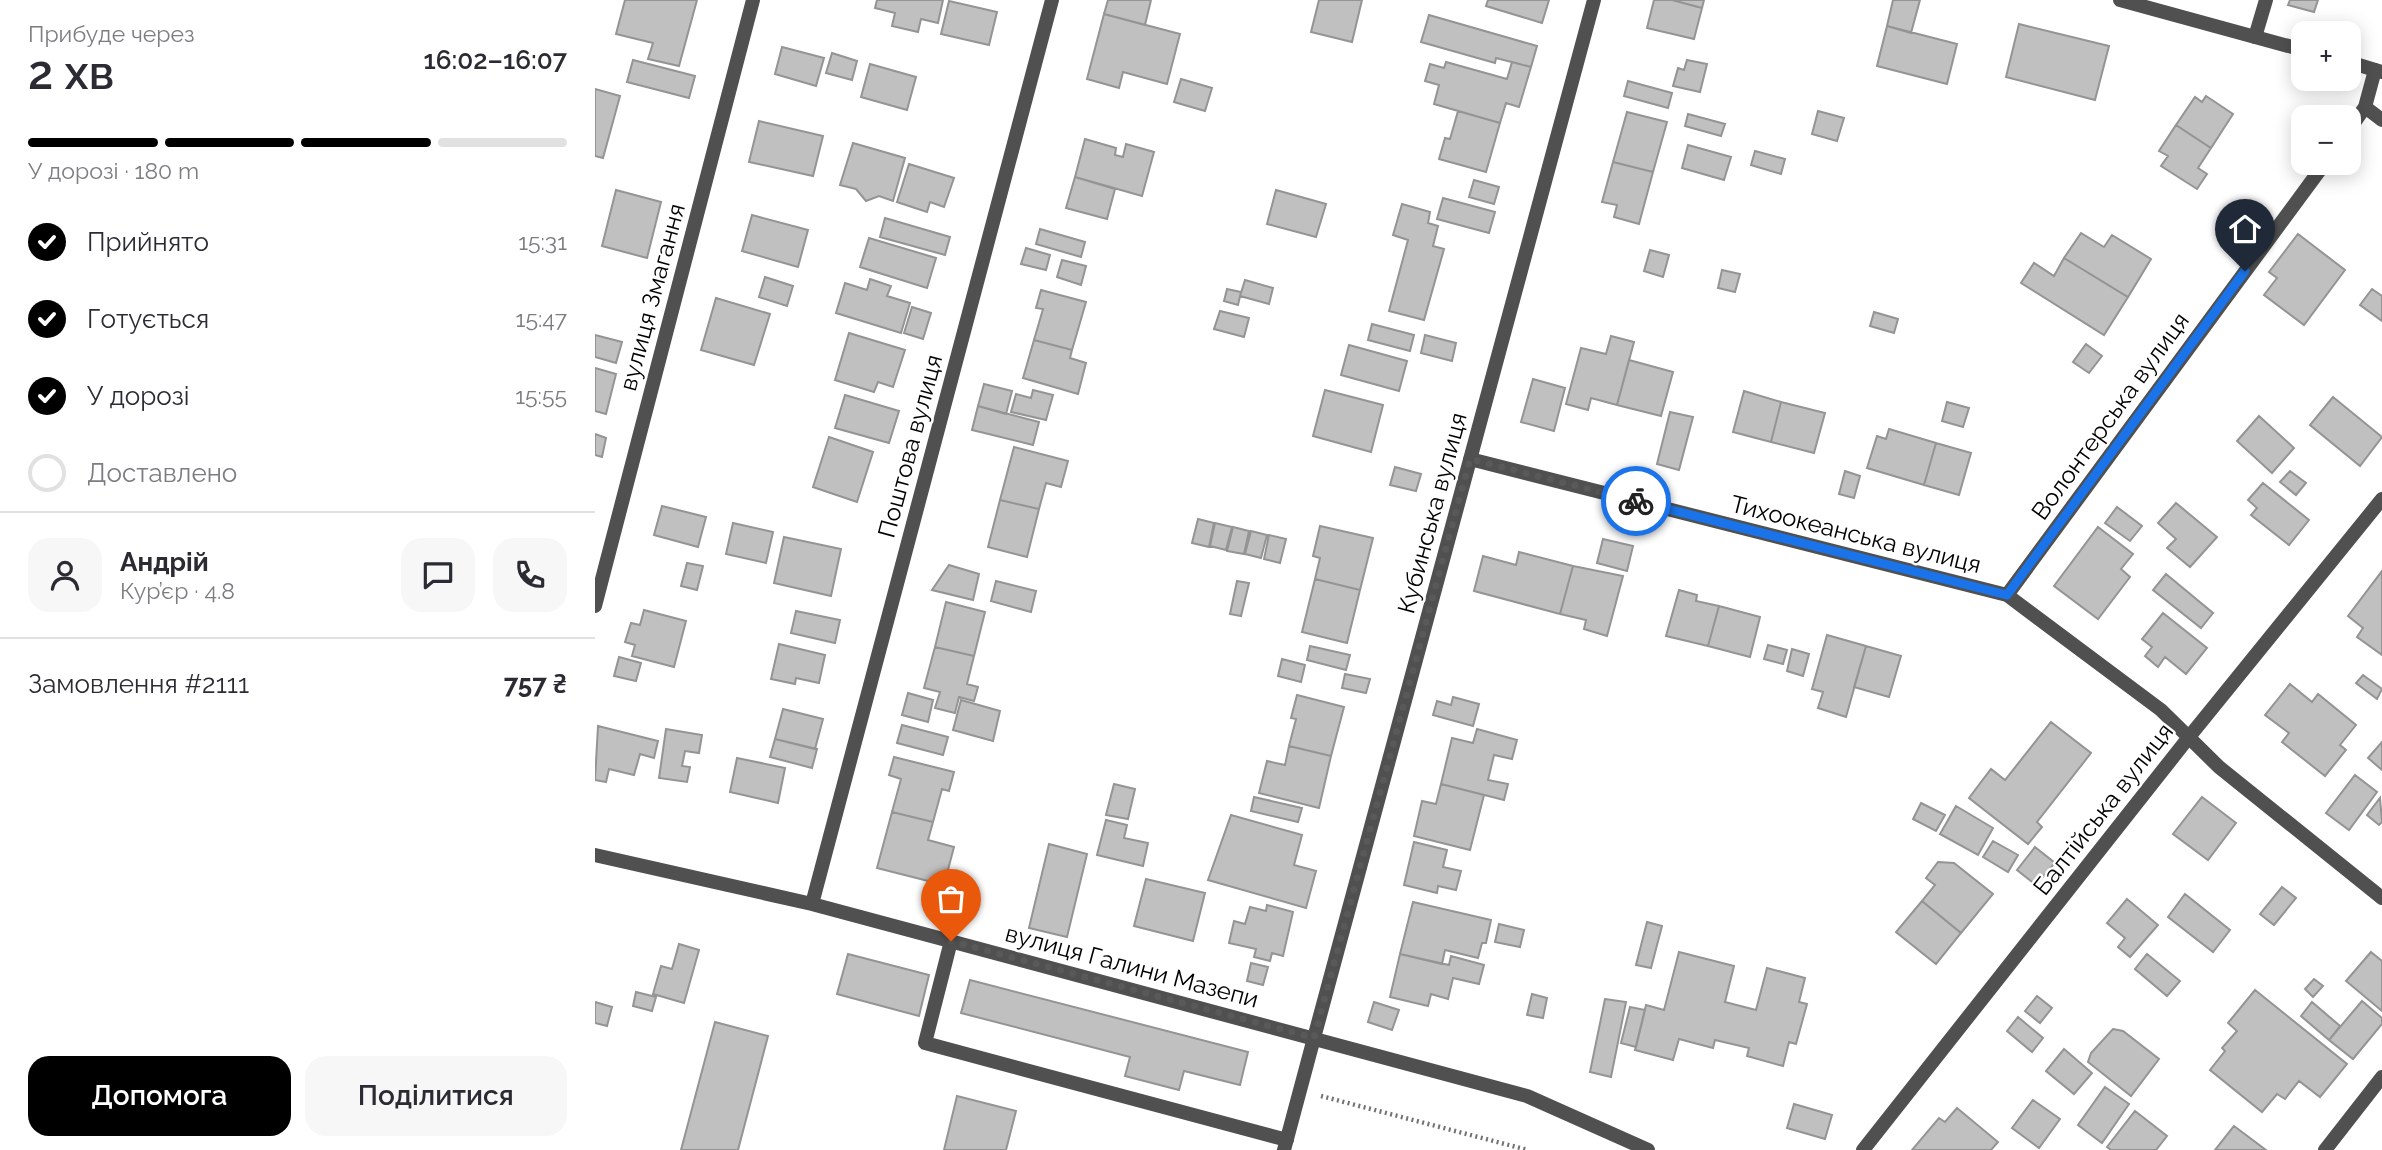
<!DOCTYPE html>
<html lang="uk">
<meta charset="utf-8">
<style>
:root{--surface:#fff;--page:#f7f7f7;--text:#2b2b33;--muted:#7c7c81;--line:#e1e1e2;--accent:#000}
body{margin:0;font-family:Raleway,sans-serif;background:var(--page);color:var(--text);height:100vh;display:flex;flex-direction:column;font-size:26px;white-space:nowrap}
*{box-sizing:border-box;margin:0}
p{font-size:23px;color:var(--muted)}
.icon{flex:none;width:38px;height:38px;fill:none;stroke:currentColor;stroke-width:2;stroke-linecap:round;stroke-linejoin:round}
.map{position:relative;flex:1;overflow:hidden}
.details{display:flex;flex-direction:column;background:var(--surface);width:595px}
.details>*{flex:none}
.buttons{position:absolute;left:1696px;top:21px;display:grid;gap:14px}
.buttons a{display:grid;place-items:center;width:70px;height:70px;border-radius:14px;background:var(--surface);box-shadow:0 4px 18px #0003;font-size:35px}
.pin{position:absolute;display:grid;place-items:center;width:60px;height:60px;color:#fff;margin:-72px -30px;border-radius:50% 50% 50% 0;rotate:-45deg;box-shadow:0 0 7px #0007}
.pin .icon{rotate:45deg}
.courier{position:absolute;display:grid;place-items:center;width:70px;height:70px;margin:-35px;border:5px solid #1a73e8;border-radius:50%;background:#fff;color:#222;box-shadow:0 2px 9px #0007}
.headline em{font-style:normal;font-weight:600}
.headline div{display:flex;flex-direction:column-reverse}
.headline{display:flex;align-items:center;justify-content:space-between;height:119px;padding:0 28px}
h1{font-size:46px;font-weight:600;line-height:52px}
.bar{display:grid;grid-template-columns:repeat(4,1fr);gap:10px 7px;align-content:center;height:84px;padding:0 28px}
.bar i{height:9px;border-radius:5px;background:var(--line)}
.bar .active{background:var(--accent)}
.bar p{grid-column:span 4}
.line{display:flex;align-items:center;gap:18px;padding:0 28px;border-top:2px solid var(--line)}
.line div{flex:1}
.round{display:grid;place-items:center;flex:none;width:74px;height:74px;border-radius:21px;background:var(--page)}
ol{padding:0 28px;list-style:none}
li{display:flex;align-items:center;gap:21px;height:77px}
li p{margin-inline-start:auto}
li .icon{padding:7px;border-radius:50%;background:var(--accent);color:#fff;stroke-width:4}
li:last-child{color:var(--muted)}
li i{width:38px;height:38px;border:4px solid var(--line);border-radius:50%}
.action{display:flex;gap:14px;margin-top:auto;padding:14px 28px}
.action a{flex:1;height:80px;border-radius:21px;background:var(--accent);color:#fff;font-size:28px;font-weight:600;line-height:80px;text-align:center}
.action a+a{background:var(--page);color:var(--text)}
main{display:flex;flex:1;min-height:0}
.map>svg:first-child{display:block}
</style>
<main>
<section class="details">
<div class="headline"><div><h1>2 хв</h1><p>Прибуде через</p></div><em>16:02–16:07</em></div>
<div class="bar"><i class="active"></i><i class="active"></i><i class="active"></i><i></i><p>У дорозі · 180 m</p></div>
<ol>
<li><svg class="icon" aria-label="check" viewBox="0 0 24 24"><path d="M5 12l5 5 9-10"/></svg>Прийнято<p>15:31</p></li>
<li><svg class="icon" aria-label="check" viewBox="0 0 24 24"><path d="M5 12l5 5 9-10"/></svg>Готується<p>15:47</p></li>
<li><svg class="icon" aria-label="check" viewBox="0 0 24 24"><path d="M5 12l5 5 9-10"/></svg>У дорозі<p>15:55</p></li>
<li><i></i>Доставлено</li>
</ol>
<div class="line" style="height:126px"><a class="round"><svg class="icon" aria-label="person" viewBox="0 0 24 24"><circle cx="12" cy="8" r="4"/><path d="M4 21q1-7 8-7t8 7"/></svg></a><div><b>Андрій</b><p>Кур’єр · 4.8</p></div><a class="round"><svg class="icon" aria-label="chat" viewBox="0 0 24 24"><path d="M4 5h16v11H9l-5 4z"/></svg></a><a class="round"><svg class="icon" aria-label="phone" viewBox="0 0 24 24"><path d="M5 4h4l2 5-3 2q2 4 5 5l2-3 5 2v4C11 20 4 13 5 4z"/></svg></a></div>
<div class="line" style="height:91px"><div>Замовлення #2111</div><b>757 ₴</b></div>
<div class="action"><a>Допомога</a><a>Поділитися</a></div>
</section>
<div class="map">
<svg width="1787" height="1150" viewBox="0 0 1787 1150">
<rect width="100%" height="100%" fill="#fff"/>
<path fill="#c0c0c0" stroke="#949494" stroke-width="2" d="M30,0h72l-18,66 -31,-7 5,-16 -37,-9z
M282,0h66l-5,23 -17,-4 -3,13 -26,-6 3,-13 -20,-5z
M513,0h43l-6,25 -41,-11z
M724,0h43l-10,42 -41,-10z
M893,0h61l-7,23 -56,-17z
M1059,0h18l30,8 -8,31 -47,-11z
M1077,0h32l-2,8z
M1298,0h27l-9,33 -24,-7z
M1695,0h28l-4,12 -26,-7z
M354,1l48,11 -8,33 -48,-11z
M509,14l76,20 -13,50 -44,-12 -4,16 -32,-9z
M834,15l108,31 -6,21 -35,-9 -1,5 -74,-21z
M1424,24l90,22 -14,54 -89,-23z
M1292,26l70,18 -10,40 -70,-18z
M187,47l42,11 -8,28 -41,-12z
M237,53l25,8 -5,19 -26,-7z
M38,60l62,16 -6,22 -62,-16z
M1092,60l20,4 -7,28 -27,-6 5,-18 6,2z
M851,62l61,17 5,-17 19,5 -12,40 -13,-4 -6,20 -66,-19 5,-19 -14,-4 5,-17 14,4z
M275,64l46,13 -9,33 -46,-13z
M586,79l31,9 -7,23 -31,-9z
M1033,81l44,12 -4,15 -44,-12z
M0,89l25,7 -17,62 -8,-2z
M1611,96l27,18 -22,34 -35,-23 19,-28 7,5z
M863,111l42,12 -14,49 -47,-13 6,-21 5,1z
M1223,111l26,7 -7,23 -25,-7z
M1032,112l40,10 -14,50 -40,-10z
M1093,114l37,10 -4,12 -36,-10z
M164,121l64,15 -10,40 -64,-14z
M1581,125l35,23 -13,20 9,6 -10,15 -36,-23 7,-10 -9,-5z
M490,139l31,9 -1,7 8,2 3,-13 28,8 -12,44 -67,-19z
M258,143l52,15 -12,43 -14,-5 -13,5 -10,-12 -16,-4z
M1093,145l43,12 -7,23 -42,-12z
M1160,151l30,8 -4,15 -30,-9z
M1018,162l40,10 -14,52 -25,-7 3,-12 -15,-3z
M314,164l45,14 -10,29 -14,-5 -3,10 -30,-10z
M480,177l40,12 -8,30 -41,-11z
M879,180l25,7 -5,17 -25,-7z
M21,190l45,12 -14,56 -45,-12z
M681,190l50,14 -10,33 -49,-13z
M848,198l52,14 -6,21 -52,-14z
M807,204l28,8 -2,11 10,3 -5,20 11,3 -20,71 -35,-9 19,-71 -15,-5z
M157,215l56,15 -10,37 -56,-16z
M290,218l65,19 -5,18 -65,-18z
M445,229l45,13 -4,15 -45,-13z
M1486,233l23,14 8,-12 39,24 -23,38 -64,-39z
M1703,234l47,36 -41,55 -40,-30 13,-17 -8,-6z
M274,238l67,20 -9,30 -67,-21z
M431,248l24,7 -4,15 -25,-6z
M1055,250l19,5 -6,22 -19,-6z
M1469,258l64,39 -24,38 -83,-52 13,-20 20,13z
M467,260l24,6 -5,19 -24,-8z
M1127,270l18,4 -5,18 -17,-4z
M170,277l28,9 -6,20 -28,-9z
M275,279l21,7 -4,10 23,7 -9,30 -65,-20 9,-30 22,7z
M650,280l28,8 -4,16 -29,-8z
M632,289l14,3 -3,13 -14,-4z
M1777,289l10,7v25l-22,-16z
M446,290l45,12 -14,48 -38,-10 9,-31 -7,-1z
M121,298l54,16 -16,51 -53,-15z
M317,307l19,6 -8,26 -19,-6z
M625,311l29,7 -5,19 -30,-8z
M1279,312l24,7 -4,14 -24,-7z
M777,324l42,11 -4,16 -42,-11z
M254,333l56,17 -12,37 -15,-5 -4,10 -39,-12z
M0,335l27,7 -6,21 -21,-6z
M830,335l31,8 -4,18 -31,-8z
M1016,336l23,6 -17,63 -26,-7 -3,12 -22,-6 15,-56 25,6z
M439,340l38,10 -2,8 16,5 -8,31 -55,-16z
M1491,344l16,12 -13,17 -16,-11z
M754,345l58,16 -8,30 -58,-16z
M1034,360l44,12 -12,44 -44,-11z
M0,368l21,6 -10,40 -11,-3z
M938,379l32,9 -11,43 -33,-9z
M389,384l28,7 -6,23 -28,-8z
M438,390l20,5 -7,25 -35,-8 5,-18 15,4z
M730,390l58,15 -12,47 -58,-16z
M1149,391l37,11 -10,40 -38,-10z
M250,395l54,16 -10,32 -54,-15z
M1738,397l49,40 -22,29 -50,-41z
M1186,402l44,11 -11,40 -43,-11z
M1352,402l22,6 -6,19 -21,-6z
M383,406l61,16 -6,23 -61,-15z
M1075,412l23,5 -14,53 -22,-6z
M1664,416l35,32 -22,25 -35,-32z
M1294,429l47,14 -12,42 -57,-17 10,-32 9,3z
M0,434l11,4 -4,19 -7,-2z
M234,437l44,15 -16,50 -44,-15z
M1341,443l35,10 -12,42 -35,-10z
M419,447l54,14 -7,26 -15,-4 -7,26 -39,-9z
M800,467l26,7 -5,17 -26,-6z
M1250,471l15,5 -6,22 -15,-4z
M1695,471l16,12 -10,12 -16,-13z
M1668,483l46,37 -20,25 -38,-30 6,-7 -9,-8z
M405,500l39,9 -12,48 -39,-10z
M1581,503l41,34 -27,30 -23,-19 9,-9 -18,-16z
M67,506l44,11 -8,30 -44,-12z
M1522,507l25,19 -12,15 -25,-18z
M603,519l16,4 -5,24 -17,-4z
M138,523l40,9 -7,31 -40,-9z
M620,523l17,4 -6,23 -16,-4z
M725,526l53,12 -13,52 -45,-11 5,-21 -7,-2z
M638,527l16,4 -5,23 -17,-3z
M1503,527l35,27 -12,15 9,8 -32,42 -44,-33z
M656,531l16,4 -6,23 -16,-4z
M674,535l17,4 -6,24 -16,-4z
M189,537l57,12 -10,47 -57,-13z
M1008,539l30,7 -6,25 -30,-8z
M924,552l54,14 -13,48 -86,-23 9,-35 33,9z
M92,563l16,3 -6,24 -16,-4z
M354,565l30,9 -6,26 -41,-10z
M978,566l50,10 -16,60 -23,-7 2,-9 -26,-6z
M1787,571v84l-25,-18 6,-9 -15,-12z
M1571,574l47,39 -12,15 -48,-38z
M720,579l45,11 -13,53 -45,-11z
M401,581l40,10 -5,21 -40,-11z
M642,581l12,2 -8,33 -11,-2z
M1084,590l18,5 -1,6 23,5 -11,40 -42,-10z
M351,602l39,10 -11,44 -39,-9z
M1124,606l41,11 -10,40 -42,-11z
M49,610l42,11 -12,46 -42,-11 3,-11 -10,-3 6,-19 9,2z
M201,611l44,9 -5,23 -44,-10z
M1568,613l44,35 -21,26 -21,-17 -7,10 -13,-11 7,-9 -10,-8z
M1232,635l39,11 -20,71 -28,-9 5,-16 -11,-3z
M184,644l46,11 -6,28 -23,-5 -1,6 -24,-5z
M1173,645l19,5 -4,14 -19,-5z
M715,646l40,9 -4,15 -39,-10z
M1271,646l35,10 -12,41 -35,-10z
M340,647l39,9 -7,28 11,3 -4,14 -15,-4 -4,16 -20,-5 5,-16 -16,-4z
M1197,649l17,5 -6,22 -16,-5z
M24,657l22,6 -5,18 -22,-5z
M687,659l23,6 -4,17 -23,-6z
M750,674l25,5 -4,14 -24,-5z
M1768,675l19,14 -5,10 -21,-16z
M1695,684l22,18 6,-8 38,31 -16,20 6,5 -21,26 -43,-34 7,-9 -24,-18z
M313,693l25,7 -5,22 -26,-7z
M702,695l47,12 -13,49 -42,-10 7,-27 -5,-1z
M858,697l26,7 -6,22 -40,-11 4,-14 14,4z
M366,700l39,11 -7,30 -40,-11z
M188,709l40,10 -8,30 -40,-10z
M1456,722l40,31 -54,69 5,5 -14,17 -59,-46 22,-29 14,11z
M307,725l46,12 -5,18 -46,-12z
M3,726l60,15 -4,17 -14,-4 -6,21 -25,-6 -3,13 -11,-2z
M71,729l36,6 -3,18 -14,-2 -3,15 8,1 -3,15 -28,-4z
M882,729l40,11 -5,19 -18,-4 -6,25 20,4 -4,16 -63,-16 11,-46 21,5z
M180,739l42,10 -5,19 -42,-11z
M1787,742v28l-14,-12z
M694,746l42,10 -12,52 -60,-15 8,-32 18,4z
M299,757l60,15 -5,19 -7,-2 -9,33 -41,-10 9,-33 -12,-4z
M142,758l48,10 -7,35 -48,-11z
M1760,775l22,17 -28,38 -23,-17z
M519,784l21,5 -7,30 -22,-4z
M846,784l43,11 -14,55 -56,-14 8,-35 14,3z
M659,797l48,11 -4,14 -47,-11z
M1607,797l34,26 -28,37 -35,-26z
M1785,798l2,24 -3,3 -12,-10z
M1326,803l24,12 -9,16 -23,-12z
M1361,806l37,22 -15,27 -38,-21z
M297,812l41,10 -5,18 26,7 -10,38 -67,-17z
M636,815l71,20 -8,30 22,6 -10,37 -98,-28z
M511,820l21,5 -3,13 24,5 -5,23 -46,-11z
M1398,841l25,14 -10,17 -25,-15z
M819,842l33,8 -4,17 18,4 -5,19 -18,-4 -1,7 -33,-8z
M454,844l38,10 -20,83 -38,-9z
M1440,847l20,16 -19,22 -19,-15z
M1343,862l16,1 39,31 -32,39 -39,-32 13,-16 -9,-7z
M551,879l59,14 -12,48 -59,-15z
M1687,887l14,11 -22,27 -14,-11z
M1590,894l45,36 -17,22 -45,-35z
M1532,899l31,26 -28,32 -12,-10 7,-9 -18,-15z
M1327,901l39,32 -25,31 -40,-32z
M818,902l78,18 -5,23h-4l-4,15 -33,-8 -3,14 -42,-10z
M672,905l26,7 -10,44 -11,-3 -2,8 -16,-4 2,-8 -27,-6 5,-22 11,3 5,-17 16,4z
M1052,922l15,4 -11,42 -15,-3z
M904,924l25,6 -4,17 -25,-5z
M84,944l20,6 -15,53 -31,-9 8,-28 11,3z
M1084,952l55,14 -9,36 31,8 11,-42 38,10 -6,24 8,2 -11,40 -7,-2 -6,24 -36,-10 2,-8 -34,-8 -2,8 -34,-9 -6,21 -38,-10 11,-45 18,5z
M1776,952l11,9v50l-36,-30z
M253,954l81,21 -10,41 -82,-22z
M805,954l49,11 2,-9 33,9 -5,19 -26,-6 -5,21 -17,-5 -3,12 -38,-9z
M1552,954l33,27 -13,15 -32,-27z
M656,963l17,4 -5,18 -16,-4z
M1719,979l9,7 -10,11 -8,-8z
M375,980l278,72 -8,33 -56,-14 -5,19 -54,-14 5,-19 -169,-44z
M1660,990l92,74 -27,33 -21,-16 -14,18 -8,-5 -15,18 -52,-42 15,-19 -3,-3 15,-17 -9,-8z
M41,992l20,5 -4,14 -19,-5z
M937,994l15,4 -4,20 -16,-3z
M1442,996l15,12 -12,15 -15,-12z
M1010,999l21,3 -15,75 -21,-5z
M1767,1001l20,17v6l-29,35 -24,-19z
M0,1002l17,5 -5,19 -12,-3z
M779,1002l25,8 -7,20 -24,-8z
M1717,1002l28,24 -11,14 -28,-24z
M1035,1007l15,3 -9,37 -15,-4z
M1423,1017l25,21 -11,14 -25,-21z
M120,1022l53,14 -30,114h-57z
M1518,1029l10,2 36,28 -28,37 -43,-34 3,-9z
M1469,1049l28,24 -18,21 -28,-23z
M1510,1087l24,17 -27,39 -24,-18z
M362,1096l59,15 -10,39h-62z
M1438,1100l27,19 -21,29 -27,-20z
M1199,1104l38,11 -7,24 -38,-11z
M1362,1108l41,34 -7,8h-79l27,-32 6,4z
M1540,1111l32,25 -11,14h-45l-4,-3z
M1639,1126l32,24h-51z"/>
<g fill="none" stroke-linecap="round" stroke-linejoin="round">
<path stroke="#727272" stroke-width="4.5" stroke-dasharray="2 3.5" stroke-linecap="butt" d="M726,1096l207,54"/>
<path stroke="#505050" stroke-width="14" d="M356,941l-26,102 362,97
M689,1150l30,-112"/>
<path stroke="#505050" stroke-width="14" d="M1660,37l11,-37
M1780,70l-10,37 17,13
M1754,130l16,-23
M875,459l537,136 154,115 58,57 163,131
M1412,595l318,-432
M0,606l158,-606
M0,855l217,49 715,192 121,54
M217,904l240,-904
M719,1038l280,-1038
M1268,1150l326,-413 193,-238
M1730,1150l57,-73"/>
<path stroke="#505050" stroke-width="14" d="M1525,0l183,50
M1754,62l33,10"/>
</g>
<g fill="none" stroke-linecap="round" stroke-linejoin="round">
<path stroke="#595959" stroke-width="7" stroke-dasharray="0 12.6" d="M356,941l363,97 156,-579 166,42"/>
<path stroke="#1a73e8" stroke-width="9" d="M1041,501l371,94 238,-324"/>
</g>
<g text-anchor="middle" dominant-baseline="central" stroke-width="5" stroke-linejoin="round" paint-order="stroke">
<g font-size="24" fill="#000" stroke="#fff">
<text transform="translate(57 297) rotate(-75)">вулиця Змагання</text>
<text transform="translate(1515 416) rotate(-54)">Волонтерська вулиця</text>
<text transform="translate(315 446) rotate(-75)">Поштова вулиця</text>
<text transform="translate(837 513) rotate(-75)">Кубинська вулиця</text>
<text transform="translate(1261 534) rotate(14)">Тихоокеанська вулиця</text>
<text transform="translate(1508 809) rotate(-52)">Балтійська вулиця</text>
<text transform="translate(537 966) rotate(15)">вулиця Галини Мазепи</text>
</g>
</g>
</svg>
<div class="buttons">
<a>+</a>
<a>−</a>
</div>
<div class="pin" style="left:356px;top:941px;background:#ea580c"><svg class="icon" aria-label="bag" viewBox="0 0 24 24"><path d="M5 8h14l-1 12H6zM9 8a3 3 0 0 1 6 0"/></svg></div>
<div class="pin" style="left:1650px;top:271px;background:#1f2937"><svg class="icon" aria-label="home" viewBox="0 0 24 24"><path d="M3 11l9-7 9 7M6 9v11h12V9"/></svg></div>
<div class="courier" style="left:1041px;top:501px"><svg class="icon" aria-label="bike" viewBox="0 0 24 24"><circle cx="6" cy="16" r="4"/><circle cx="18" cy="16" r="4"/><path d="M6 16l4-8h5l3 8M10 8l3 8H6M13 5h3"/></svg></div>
</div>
</main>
